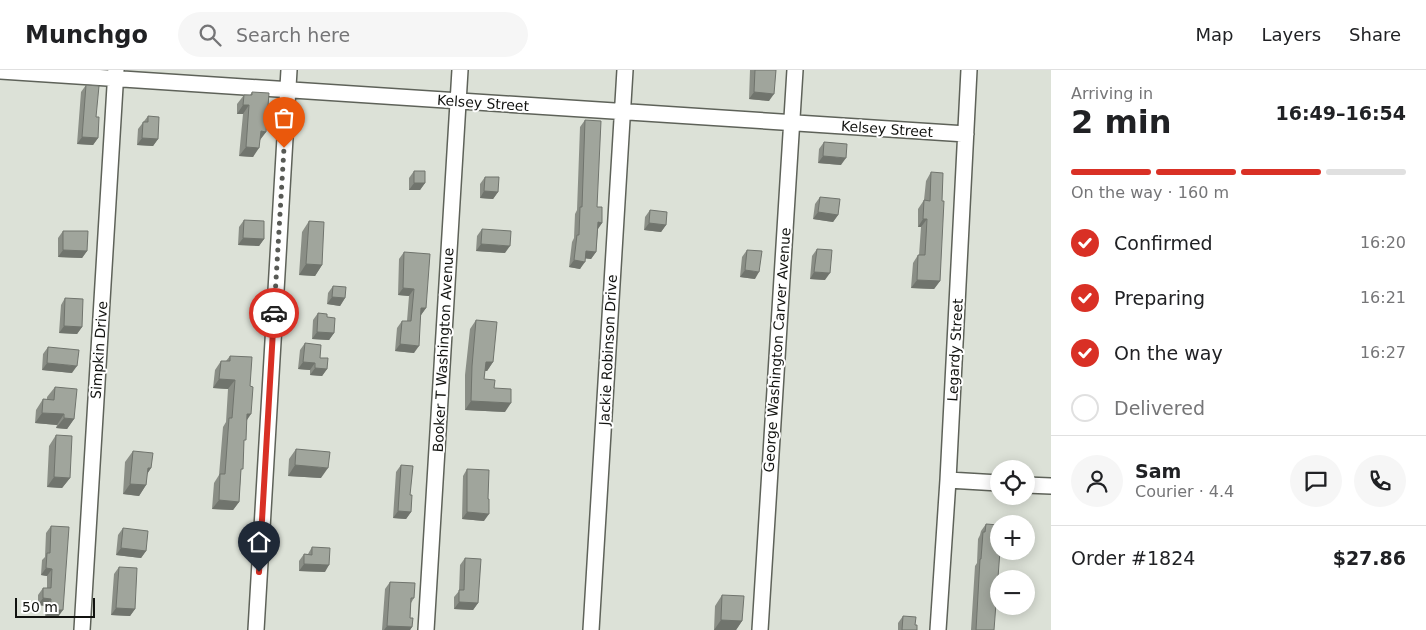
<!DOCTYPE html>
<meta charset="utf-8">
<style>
:root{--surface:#fff;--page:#f6f6f6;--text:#202124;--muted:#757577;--line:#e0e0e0;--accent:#d93025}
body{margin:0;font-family:"DejaVu Sans",sans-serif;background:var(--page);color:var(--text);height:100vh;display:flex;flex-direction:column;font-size:19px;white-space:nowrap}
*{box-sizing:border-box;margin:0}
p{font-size:16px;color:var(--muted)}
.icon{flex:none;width:28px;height:28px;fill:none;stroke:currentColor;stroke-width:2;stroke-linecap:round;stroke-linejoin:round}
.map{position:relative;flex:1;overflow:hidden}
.details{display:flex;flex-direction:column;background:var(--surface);width:375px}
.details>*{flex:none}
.buttons{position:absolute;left:990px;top:390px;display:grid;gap:10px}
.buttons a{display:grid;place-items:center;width:45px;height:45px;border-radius:50%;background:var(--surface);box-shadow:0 2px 12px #0003;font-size:25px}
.scale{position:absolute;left:15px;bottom:12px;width:80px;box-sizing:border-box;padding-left:5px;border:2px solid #11120f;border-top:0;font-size:14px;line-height:18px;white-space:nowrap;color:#11120f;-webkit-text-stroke:4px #fff;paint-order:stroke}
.pin{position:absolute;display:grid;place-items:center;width:42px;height:42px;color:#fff;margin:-51px -21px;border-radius:50% 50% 50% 0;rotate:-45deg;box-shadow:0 0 5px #0007}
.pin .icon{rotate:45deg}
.courier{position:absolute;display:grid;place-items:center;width:50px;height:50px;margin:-25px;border:4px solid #d93025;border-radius:50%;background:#fff;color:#222;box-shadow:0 1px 6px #0007}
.summary em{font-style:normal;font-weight:800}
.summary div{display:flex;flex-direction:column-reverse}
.summary{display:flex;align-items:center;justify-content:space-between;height:85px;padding:0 20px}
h1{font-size:32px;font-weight:800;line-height:38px}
.bar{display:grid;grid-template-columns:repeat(4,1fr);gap:8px 5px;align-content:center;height:60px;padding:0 20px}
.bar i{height:6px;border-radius:4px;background:var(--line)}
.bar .active{background:var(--accent)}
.bar p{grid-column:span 4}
.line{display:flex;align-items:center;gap:12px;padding:0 20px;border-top:1px solid var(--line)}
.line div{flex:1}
.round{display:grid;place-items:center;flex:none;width:52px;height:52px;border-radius:26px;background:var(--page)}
ol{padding:0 20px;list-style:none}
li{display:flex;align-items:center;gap:15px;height:55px}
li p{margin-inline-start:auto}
li .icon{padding:5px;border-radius:50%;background:var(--accent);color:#fff;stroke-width:4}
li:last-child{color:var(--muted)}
li i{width:28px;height:28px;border:2px solid var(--line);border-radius:50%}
header{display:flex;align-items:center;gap:30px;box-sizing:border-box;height:70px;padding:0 25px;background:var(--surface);border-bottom:1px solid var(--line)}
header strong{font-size:24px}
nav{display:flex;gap:28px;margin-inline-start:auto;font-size:18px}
.search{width:350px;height:45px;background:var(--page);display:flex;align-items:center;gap:12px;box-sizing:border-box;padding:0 18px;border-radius:28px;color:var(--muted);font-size:19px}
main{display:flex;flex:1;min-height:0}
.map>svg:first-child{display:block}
</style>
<header>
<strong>Munchgo</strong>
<div class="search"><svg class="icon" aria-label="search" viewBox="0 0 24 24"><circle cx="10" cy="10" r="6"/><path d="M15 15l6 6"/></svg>Search here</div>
<nav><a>Map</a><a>Layers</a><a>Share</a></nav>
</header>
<main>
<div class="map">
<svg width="1051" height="560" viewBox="0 0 1051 560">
<rect width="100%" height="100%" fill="#dce1d7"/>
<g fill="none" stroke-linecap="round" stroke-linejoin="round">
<defs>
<path id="minor" d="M0,1l966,63
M948,410l51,3
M1026,415l25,1
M82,560l34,-560
M256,560l33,-560
M426,560l34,-560
M591,560l34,-560
M760,560l35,-560
M938,560l10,-150 21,-410"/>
</defs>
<use href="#minor" stroke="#5e6259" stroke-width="18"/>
<use href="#minor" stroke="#fff" stroke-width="15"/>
</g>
<path fill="#8a8e86" d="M750,0h26l-7,31 -20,-2z
M86,15l10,32 2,21 -5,7 -16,-1 4,-52z
M252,22l14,40 -6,8 -7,17 -14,-1 4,-42h-6v-10l7,-9h6z
M148,46l10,23 -5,7 -16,-1 1,-16z
M585,50l12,87 5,16 -4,6 -2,23 -5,7 -6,-1 -5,11 -11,-2 3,-25 2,-4 1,-24 2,-4 3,-83z
M824,72l17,23 -23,-2 1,-14z
M414,101l11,12 -5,7h-11v-12z
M931,102l11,29 -2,80 -6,8 -23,-1 2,-25 5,-8h1l2,-28h-3v-18l6,-9 2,-19z
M485,107l13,15 -5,7 -13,-1v-14z
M820,127l18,18 -5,7 -20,-3 2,-15z
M650,140l16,15 -5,7 -17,-2 1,-13z
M244,150l20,19 -5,7 -21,-1 1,-18z
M309,151l13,44 -7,11 -16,-1 3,-43z
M482,159l23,24 -29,-2 1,-15z
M63,161l24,20 -5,7 -24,-1v-19z
M817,179l8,31 -15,-1 2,-23z
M747,180l8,29 -15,-2 2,-20z
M404,182l22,56 -5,7 -7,38 -19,-2 2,-23 5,-7h5l2,-25 -11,-1 1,-36z
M333,216l12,12 -5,8 -13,-2 1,-11z
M65,228l17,29 -5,7 -18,-1 2,-28z
M318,243l9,4 7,16 -5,7 -17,-1 1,-19z
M476,250l17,42 -6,9h-2l-1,8 10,9 11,24 -40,-2v-35l5,-46z
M305,273l15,15 7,11 -5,7 -12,-1v-5l-12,-1 2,-19z
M48,277l24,26 -30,-3 1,-16z
M230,286l16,65 -5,51 -2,30 -6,8 -21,-1 2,-26 5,-8 4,-48 3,-5 2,-33 -15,-1 2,-18 6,-9h5z
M55,317l19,32 -7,10 -11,-1 1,-3 -22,-2 1,-13 7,-11 4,1v-3z
M56,365l14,43 -8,10 -15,-1 2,-41z
M296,379l25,29 -33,-2 1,-17z
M133,381l18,17 -4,6 -1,11 -7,11 -16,-2 2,-32z
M401,395l9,30 1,17 -5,7 -13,-1 3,-46z
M467,399l17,52 -22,-2 1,-43z
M986,454l8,106h-23l4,-64 2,-3 1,-24 2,-4 1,-4z
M51,456l7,91h-13l1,-11 -8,-1v-10l5,-7h4v-12l-6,-1 1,-15 3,-3 1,-24z
M123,458l23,23 -5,7 -25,-3 2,-20z
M312,477l13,25 -26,-1v-10l5,-7h4z
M465,488l13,45 -5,7 -19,-1v-12l5,-6 1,-26z
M119,497l16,42 -5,7 -19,-1 3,-41z
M390,512l24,16 -3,5 -1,15 2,9 -2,3h-28l3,-41z
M722,525l20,26 -6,9h-22l1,-24z
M903,546l12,9 2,5h-19v-7z"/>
<path fill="#70746d" d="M754,22l20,2 -5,7 -20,-2z
M243,35h6l-6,9h-6z
M261,61l5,1 -7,9z
M82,67l16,1 -5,7 -16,-1z
M142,68l16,1 -5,7 -16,-1z
M246,77l13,1 -6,9 -14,-1z
M823,86l23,2 -5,7 -23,-2z
M414,113h11l-5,7h-11z
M484,121l14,1 -5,7 -13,-1z
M818,142l20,3 -5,7 -20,-3z
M923,149h4l-6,8h-3z
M598,152l4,1 -5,7z
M649,153l17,2 -5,7 -17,-2z
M243,168l21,1 -5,7 -21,-1z
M481,174l29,2 -5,7 -29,-2z
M63,180l24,1 -5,7 -24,-1z
M586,181l10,1 -5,7 -10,-1z
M574,190l11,2 -5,7 -11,-2z
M306,194l16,1 -7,11 -16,-1z
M745,200l14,2 -4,7 -15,-2z
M814,202l16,1 -5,7 -15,-1z
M917,210l23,1 -6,8 -23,-1z
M403,218l11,1 -5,7 -11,-1z
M332,227l13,1 -5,8 -13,-2z
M421,238h5l-5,7h-5z
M64,256l18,1 -5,7 -18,-1z
M317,262l17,1 -5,7 -17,-1z
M400,274l19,2 -5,7 -19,-2z
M303,292l12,1 -5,7 -12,-1z
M486,292h7l-6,9 -7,-1z
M47,293l30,3 -5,7 -30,-3z
M315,298l12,1 -5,7 -12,-1z
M219,309l16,1 -7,9 -15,-1z
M471,331l40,2 -6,9 -40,-2z
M42,343l22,1 -7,11 -22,-2z
M247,344h4l-6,9z
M64,348l10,1 -7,10 -11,-1z
M295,395l33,3 -7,10 -33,-2z
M148,398h3l-7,11z
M54,407l16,1 -8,10 -15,-1z
M130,414l16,1 -7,11 -16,-2z
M219,430l20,2 -6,8 -21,-1z
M398,441l13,1 -5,7 -13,-1z
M467,442l22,2 -5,7 -22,-2z
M121,478l25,3 -5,7 -25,-3z
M304,494l25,1 -4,7 -26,-1z
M46,498l6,1 -5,7 -6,-1z
M43,528l8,1 -5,7 -8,-1z
M459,532l19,1 -5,7 -19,-1z
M116,538l19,1 -5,7 -19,-1z
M50,540h13l-5,7h-13z
M721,550l21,1 -6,9h-22z
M387,556l25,1 -2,3h-26z"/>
<path fill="#a0a59c" stroke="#70746d" d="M755,0h21l-2,24 -20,-2z
M86,15l13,1 -3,31h3l-1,21 -16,-1z
M252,22l17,1 -3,39 -5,-1 -2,17 -13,-1 3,-42h-6l1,-10h8z
M148,46l11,1 -1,22 -16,-1 1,-16h5z
M585,50l16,1 -4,86h5v16l-4,-1 -2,30 -10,-1 -1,11 -11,-2 3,-25h2l1,-28h2z
M824,72l23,2 -1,14 -23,-2z
M414,101h11v12h-11z
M931,102l12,1 -1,28h2l-4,80 -23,-1 1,-25h7l2,-36h-4l1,-19 6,1z
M485,107h14l-1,15 -14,-1z
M820,127l20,2 -2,16 -20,-3z
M650,140l17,2 -1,13 -17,-2z
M244,150l20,1v18l-21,-1z
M309,151l15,1 -2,43 -16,-1z
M482,159l29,2 -1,15 -29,-2z
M63,161h25l-1,20 -24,-1z
M817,179l15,1 -2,23 -16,-1z
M747,180l15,1 -3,21 -14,-2z
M404,182l26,2 -4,54h-5l-2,38 -19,-2 2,-23h9l3,-32 -11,-1z
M333,216l13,1 -1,11 -13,-1z
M65,228l18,1 -1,28 -18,-1z
M318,243l9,1v3l8,1 -1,15 -17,-1z
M476,250l21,2 -4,40h-7l-2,17 11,1 -1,8 17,1v14l-40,-2 1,-35z
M305,273l16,2 -1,13h8l-1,11 -12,-1v-5l-12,-1z
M48,277l31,3 -2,16 -30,-3z
M230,286l22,1 -2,29 3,1 -2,27h-4l-1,26h-2l-1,29h-2l-2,33 -20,-2 1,-26h5l4,-56h3l3,-38 -16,-1 2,-18h9z
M55,317l22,2 -3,30 -10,-1v-4l-22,-1 1,-14 11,1z
M56,365l16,1 -2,42 -16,-1z
M296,379l34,3 -2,16 -33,-3z
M133,381l20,2 -2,15h-3l-2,17 -16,-1z
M401,395l12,1 -3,29h2l-1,17 -13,-1z
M467,399l22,1 -1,29h1v15l-22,-2z
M986,454l13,1v26h1l-6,79h-18l4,-71h1l2,-27h2z
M51,456l18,1 -6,83h-13l1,-11 -8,-1v-10h8l1,-19 -6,-1 1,-15h3z
M123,458l25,3 -2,20 -25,-3z
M312,477l18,1 -1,17 -25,-1v-10l8,1z
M465,488l16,1 -3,44 -19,-1v-12h5z
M119,497l18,1 -2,41 -19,-1z
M390,512l25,1 -1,15h-3l-1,20h3l-1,9 -25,-1z
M722,525l22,1 -2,25 -21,-1z
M903,546l13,1 -1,8h2v5h-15z"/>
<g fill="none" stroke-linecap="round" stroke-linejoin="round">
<path stroke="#585a55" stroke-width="5" stroke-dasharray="0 9" d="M274,243l10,-165"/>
<path stroke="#d93025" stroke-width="6" d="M259,502l15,-259"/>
</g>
<g text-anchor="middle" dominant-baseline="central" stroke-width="4" stroke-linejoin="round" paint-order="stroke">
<g font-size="14" fill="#11120f" stroke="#fff">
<text transform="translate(483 33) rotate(4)">Kelsey Street</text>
<text transform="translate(887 59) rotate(4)">Kelsey Street</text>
<text transform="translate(99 280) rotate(-86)">Simpkin Drive</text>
<text transform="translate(443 280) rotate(-87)">Booker T Washington Avenue</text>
<text transform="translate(608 280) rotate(-87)">Jackie Robinson Drive</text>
<text transform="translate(777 280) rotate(-86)">George Washington Carver Avenue</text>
<text transform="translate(955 280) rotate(-87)">Legardy Street</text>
</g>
</g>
</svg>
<div class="buttons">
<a><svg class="icon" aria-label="locate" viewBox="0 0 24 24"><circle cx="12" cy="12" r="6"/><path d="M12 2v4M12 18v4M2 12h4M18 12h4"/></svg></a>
<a>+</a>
<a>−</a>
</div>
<div class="scale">50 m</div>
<div class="pin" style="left:284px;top:78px;background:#ea580c"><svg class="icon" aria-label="bag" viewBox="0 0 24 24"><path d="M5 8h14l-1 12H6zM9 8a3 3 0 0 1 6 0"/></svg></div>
<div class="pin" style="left:259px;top:502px;background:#1f2937"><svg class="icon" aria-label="home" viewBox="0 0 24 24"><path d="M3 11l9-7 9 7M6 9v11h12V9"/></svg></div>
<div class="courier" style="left:274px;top:243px"><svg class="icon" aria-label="car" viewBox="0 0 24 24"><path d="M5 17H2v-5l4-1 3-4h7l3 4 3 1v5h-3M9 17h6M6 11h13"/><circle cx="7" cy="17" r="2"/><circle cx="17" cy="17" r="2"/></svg></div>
</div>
<section class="details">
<div class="summary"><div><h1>2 min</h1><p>Arriving in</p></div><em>16:49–16:54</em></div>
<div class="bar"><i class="active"></i><i class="active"></i><i class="active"></i><i></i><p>On the way · 160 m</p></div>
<ol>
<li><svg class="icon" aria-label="check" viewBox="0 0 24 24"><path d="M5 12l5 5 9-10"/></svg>Confirmed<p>16:20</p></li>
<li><svg class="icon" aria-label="check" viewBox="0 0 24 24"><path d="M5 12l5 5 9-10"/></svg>Preparing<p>16:21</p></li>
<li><svg class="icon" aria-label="check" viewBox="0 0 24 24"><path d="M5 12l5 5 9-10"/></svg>On the way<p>16:27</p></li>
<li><i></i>Delivered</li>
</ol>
<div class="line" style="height:90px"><a class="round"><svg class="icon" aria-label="person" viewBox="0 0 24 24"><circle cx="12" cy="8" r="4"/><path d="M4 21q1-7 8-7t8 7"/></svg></a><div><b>Sam</b><p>Courier · 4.4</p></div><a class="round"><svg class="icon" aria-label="chat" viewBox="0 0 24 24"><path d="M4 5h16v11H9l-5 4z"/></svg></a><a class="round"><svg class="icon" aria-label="phone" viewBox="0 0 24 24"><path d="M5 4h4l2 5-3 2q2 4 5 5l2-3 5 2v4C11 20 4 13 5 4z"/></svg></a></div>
<div class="line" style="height:65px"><div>Order #1824</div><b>$27.86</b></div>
</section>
</main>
